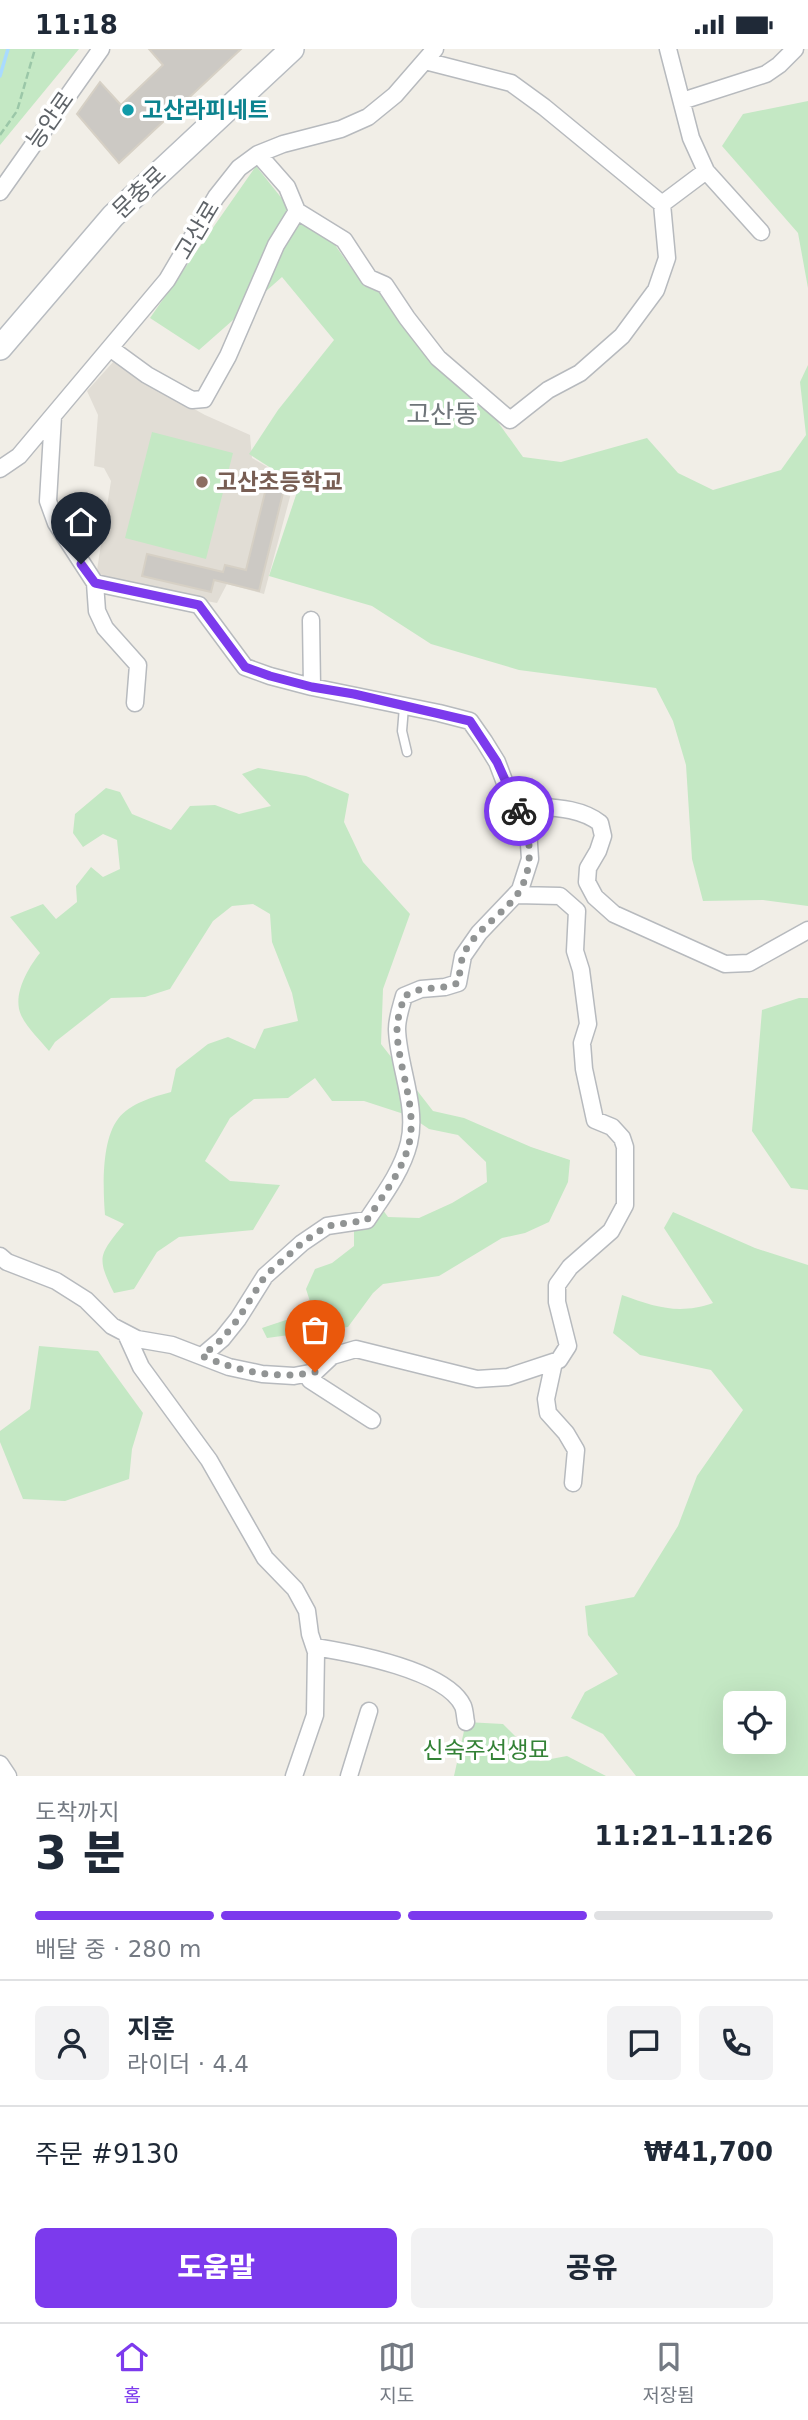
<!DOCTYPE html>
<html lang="ko">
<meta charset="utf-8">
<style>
:root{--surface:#fff;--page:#f2f2f3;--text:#1f2937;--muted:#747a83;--line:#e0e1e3;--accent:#7c3aed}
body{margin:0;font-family:"DejaVu Sans","Noto Sans KR",sans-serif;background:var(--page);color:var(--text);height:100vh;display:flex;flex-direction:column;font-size:26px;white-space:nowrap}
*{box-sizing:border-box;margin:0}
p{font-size:23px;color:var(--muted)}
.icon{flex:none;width:38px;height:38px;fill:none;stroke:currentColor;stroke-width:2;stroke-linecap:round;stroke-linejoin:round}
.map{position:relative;height:1727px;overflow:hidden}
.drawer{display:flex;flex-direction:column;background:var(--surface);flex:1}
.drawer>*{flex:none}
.fabs{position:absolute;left:723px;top:1642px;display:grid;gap:14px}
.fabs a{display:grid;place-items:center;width:63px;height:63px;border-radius:10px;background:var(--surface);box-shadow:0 7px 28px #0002;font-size:35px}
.pin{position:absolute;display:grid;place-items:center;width:60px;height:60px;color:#fff;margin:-72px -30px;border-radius:50% 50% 50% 0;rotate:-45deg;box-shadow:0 0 7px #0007}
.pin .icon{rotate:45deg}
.courier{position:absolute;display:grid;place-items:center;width:70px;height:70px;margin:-35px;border:5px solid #7c3aed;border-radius:50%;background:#fff;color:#222;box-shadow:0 2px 9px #0007}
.summary em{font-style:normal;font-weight:800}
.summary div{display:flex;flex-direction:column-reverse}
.summary{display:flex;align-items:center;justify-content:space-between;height:119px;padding:0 35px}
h1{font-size:46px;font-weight:800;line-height:52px}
.bar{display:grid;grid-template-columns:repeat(4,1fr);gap:10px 7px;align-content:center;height:84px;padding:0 35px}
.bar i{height:9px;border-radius:5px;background:var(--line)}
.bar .active{background:var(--accent)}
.bar p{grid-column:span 4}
.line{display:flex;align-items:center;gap:18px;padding:0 35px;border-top:2px solid var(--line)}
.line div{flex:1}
.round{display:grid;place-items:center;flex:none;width:74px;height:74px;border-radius:10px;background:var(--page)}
.cta{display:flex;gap:14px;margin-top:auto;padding:14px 35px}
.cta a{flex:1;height:80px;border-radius:10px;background:var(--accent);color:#fff;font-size:28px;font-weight:800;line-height:80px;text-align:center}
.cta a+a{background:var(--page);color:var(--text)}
.status{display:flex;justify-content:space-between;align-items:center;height:49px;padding:0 35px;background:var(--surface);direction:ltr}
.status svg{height:19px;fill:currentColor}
.dock{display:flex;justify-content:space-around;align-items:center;height:98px;border-top:2px solid var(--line);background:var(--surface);font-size:19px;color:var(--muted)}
.dock a{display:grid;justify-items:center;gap:4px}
.dock .active{color:var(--accent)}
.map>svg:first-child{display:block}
</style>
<div class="status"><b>11:18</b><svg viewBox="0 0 49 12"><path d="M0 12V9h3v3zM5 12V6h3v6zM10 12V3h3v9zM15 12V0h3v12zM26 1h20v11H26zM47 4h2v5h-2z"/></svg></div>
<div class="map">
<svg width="808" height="1727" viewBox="0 0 808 1727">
<rect width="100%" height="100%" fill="#f1eee7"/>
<path fill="#e1ddd5" d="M114,312l21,15 70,39 45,20 2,23 42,24 -30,112 -37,-10 -10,19 -109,-20 -11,-13 14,-89 -7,-13 -10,-2 4,-51 -11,-24z"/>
<path fill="#c4e8c4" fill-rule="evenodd" d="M0,0h79l-79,96z
M808,52v187l-10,-55 -76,-87 21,-32z
M256,117l39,49 40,30 29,41 19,8 49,68 63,56 28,39 38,5 86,-24 31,35 35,17 68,-20 25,-35 -6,-53 8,-17v541l-45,-6 -60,1 -11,-42 -6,-94 -13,-44 -17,-33 -137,-18 -88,-26 -59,-38 -103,-30 30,-90 -50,-32 29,-44 56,-70 -52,-63 -83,73 -49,-32z
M152,383l81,21 -27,106 -81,-21z
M258,719l48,8 43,18 -5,28 19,40 47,52 -27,75 -2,55 52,67 31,7 67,29 39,13 -2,22 -19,40 -24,11 -23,5 -63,38 -56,8 -10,9 -25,34 -81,11 -5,-10 51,-17 -7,-22 9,-20 17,-6 22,-17v-17l21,-30 13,18 31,1 33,-15 35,-21 -1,-20 -28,-27 -29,-6 -19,-13 -46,-15h-32l-17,-23 -27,20 -34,1 -24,19 -25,43 25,20 50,4 -27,45 -74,7 -22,15 -23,37 -20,4c-18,-36 -15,-38 10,-69l-19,-9c-2,-26 -4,-74 13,-96 12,-16 35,-22 53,-27l5,-23 32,-25 20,-7 27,12 9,-20 34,-8 -6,-28 -20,-51 -2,-28 -17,-10 -21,2 -19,15 -43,68 -25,8 -34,1 -56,44 -6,9c-9,-11 -22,-23 -28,-36 -9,-20 7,-47 19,-62l-30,-36 33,-13 13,15 21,-17 -1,-16 15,-19 12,10 17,-8 -3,-29 -14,-6 -20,13 -10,-14 2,-19 31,-26 14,4 12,22 39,16 19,-24 25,-1 24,9 32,-8 -29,-32z
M799,949h9v192l-17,-2 -39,-57 10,-121z
M673,1163l82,36 53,17v511h-172l-33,-42 -32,-16 14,-26 33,-18 -30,-39 -3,-29 49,-9 44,-71 19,-50 46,-66 -32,-40 -71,-15 -27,-22 9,-38c33,12 57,20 91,8l-49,-75zM735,1654h39v38h-39z
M39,1297l59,5 45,62 -11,36 -3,30 -64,22 -42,-2 -23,-57v-11l30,-22z
M466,1673l37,2 37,37 27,-5 39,20h-152z"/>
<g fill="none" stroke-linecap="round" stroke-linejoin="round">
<path stroke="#a9dbff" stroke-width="3.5" d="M0,27l8,-27"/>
</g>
<path fill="#ccc9c4" stroke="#d6d0c5" stroke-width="2" d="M149,0h92l-122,114 -42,-49 23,-32 21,23 42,-40z
M269,427l16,9 -26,106 -45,-11 -3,12 -69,-16 5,-22 76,18 2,-7 21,5z"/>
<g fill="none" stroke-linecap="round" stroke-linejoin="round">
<defs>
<path id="lane" d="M404,658l-2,24 5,21"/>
<path id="street" d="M668,0l23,89 15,33 55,61
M425,12l86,22 33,24 118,97
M682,52l84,-27 13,-9 16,-16
M258,105l29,33 10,24 47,29 25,38 16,7 22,33 31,40 72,62 38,-30 32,-17 42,-37 34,-46 11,-32 -5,-54 44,-33
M0,143l101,-143
M110,299l37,27 45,25 12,-1 24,-43 48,-111 21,-34
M53,367l-5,85 8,22 39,60 104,22 46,62 25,9 42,11 127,26 31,8 14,20 13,21 11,29 20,38 2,30 -10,31 -41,43 -16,23 -5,27 -13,4 -24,2 -17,7c-3,11 -7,22 -7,33 1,37 21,77 12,114 -7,28 -26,53 -42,77l-40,6 -25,17 -37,33 -27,43 -16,20 -20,17
M0,420l19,-13 148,-176 49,-83 23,-29 19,-14 25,-10 58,-15 27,-12 27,-22 40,-46
M95,534l2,28 8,17 33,37 -3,38
M311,571l1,67
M515,755c28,4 62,1 85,19l3,13 -5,15 -10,17 -1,14 8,15 19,17 111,50 24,-1 59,-33
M0,1207l7,6 49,19 30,19 26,26 25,13 35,6 57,22 33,7 32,2 21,-4 17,-16 24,-7 121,30 31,-2 51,-17 9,-14 -11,-44v-17l13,-18 41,-36 14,-26v-58l-3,-9 -10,-11 -17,-7 -11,-51 -2,-26 6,-19 -7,-54 -6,-19 2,-40 -17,-15 -44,-1
M126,1285l15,33 68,93 56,98 30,31 12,22 3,23 6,18 -1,63 -21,61
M554,1313l-8,37 2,14 18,20 10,17 -3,33
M307,1325l3,6 62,40
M315,1598c37,6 131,23 148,59 2,5 2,12 3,16
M0,1715l8,12
M349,1727l20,-65"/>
<path id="secondary" d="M0,299l113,-132 179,-167"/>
</defs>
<use href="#lane" stroke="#b7babe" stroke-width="11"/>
<use href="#street" stroke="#b7babe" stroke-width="19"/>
<use href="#secondary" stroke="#b8bcc1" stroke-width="26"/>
<path stroke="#9bc7a8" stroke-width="2.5" stroke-dasharray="7 3.5" stroke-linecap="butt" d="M0,86l17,-24 18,-62"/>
<use href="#lane" stroke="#fff" stroke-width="8"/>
<use href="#street" stroke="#fff" stroke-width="16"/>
<use href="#secondary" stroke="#fff" stroke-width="23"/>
</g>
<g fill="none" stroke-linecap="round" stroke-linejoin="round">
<path stroke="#919494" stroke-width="7" stroke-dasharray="0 12.6" d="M315,1323c-40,8 -76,-1 -113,-16l20,-17 16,-20 27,-43 37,-33 25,-17 40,-6c16,-25 38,-52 43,-81 6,-37 -13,-74 -13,-111 0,-10 5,-22 7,-32l17,-7 24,-2 13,-4c2,-8 2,-19 5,-27 10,-26 45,-44 57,-66 14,-25 11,-56 -1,-79"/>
<path stroke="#7c3aed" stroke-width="9" d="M81,515l14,19 104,22 46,62 25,9 42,11 42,7 116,27 27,41 22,49"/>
</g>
<circle fill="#0f9aa8" stroke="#fff" stroke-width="2.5" cx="128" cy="61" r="7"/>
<circle fill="#8d6e63" stroke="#fff" stroke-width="2.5" cx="202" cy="433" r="7"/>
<g text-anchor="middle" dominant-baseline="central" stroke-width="7" stroke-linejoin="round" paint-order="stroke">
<g font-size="23" font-weight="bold" fill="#0d838f" stroke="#fff" text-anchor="start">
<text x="142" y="61">고산라피네트</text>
</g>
<g font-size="23" fill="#5e6368" stroke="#fff">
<text transform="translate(50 71) rotate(-55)">능안로</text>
<text transform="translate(139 143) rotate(-44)">문충로</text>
<text transform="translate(197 181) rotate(-59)">고산로</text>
</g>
<g font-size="23" font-weight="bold" fill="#785e54" stroke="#fff" text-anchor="start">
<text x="216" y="433">고산초등학교</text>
</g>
<g font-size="23" fill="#338236" stroke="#fff">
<text x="486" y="1701">신숙주선생묘</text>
</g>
<g font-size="26" fill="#6f757a" stroke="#fff">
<text x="442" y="365">고산동</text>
</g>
</g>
</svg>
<div class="fabs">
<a><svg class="icon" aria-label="locate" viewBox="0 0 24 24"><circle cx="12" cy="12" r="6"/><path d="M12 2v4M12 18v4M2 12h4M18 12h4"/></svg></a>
</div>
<div class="pin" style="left:315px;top:1323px;background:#ea580c"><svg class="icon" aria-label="bag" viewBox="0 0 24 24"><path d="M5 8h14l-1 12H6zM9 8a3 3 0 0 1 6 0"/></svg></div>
<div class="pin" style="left:81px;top:515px;background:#1f2937"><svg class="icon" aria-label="home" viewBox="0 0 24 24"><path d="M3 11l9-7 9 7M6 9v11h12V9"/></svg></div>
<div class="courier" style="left:519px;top:762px"><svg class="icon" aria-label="bike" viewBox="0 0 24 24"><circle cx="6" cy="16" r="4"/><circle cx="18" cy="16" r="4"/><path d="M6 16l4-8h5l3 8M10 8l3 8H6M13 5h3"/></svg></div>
</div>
<section class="drawer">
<div class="summary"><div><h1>3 분</h1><p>도착까지</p></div><em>11:21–11:26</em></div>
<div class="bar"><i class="active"></i><i class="active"></i><i class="active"></i><i></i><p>배달 중 · 280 m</p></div>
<div class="line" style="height:126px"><a class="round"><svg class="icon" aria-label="person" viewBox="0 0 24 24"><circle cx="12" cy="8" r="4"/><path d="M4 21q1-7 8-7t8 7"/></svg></a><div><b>지훈</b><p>라이더 · 4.4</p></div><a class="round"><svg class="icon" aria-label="chat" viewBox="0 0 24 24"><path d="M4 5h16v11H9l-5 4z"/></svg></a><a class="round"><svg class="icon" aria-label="phone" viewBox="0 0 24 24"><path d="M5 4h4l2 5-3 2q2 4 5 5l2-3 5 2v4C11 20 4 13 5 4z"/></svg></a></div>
<div class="line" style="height:91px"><div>주문 #9130</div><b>₩41,700</b></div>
<div class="cta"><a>도움말</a><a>공유</a></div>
</section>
<nav class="dock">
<a class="active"><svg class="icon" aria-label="home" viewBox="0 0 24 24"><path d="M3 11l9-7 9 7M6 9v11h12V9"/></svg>홈</a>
<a><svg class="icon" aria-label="map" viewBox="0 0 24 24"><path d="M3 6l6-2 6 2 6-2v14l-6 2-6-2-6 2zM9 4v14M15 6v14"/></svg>지도</a>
<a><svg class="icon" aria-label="saved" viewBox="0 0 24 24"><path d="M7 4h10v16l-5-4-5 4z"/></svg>저장됨</a>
</nav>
